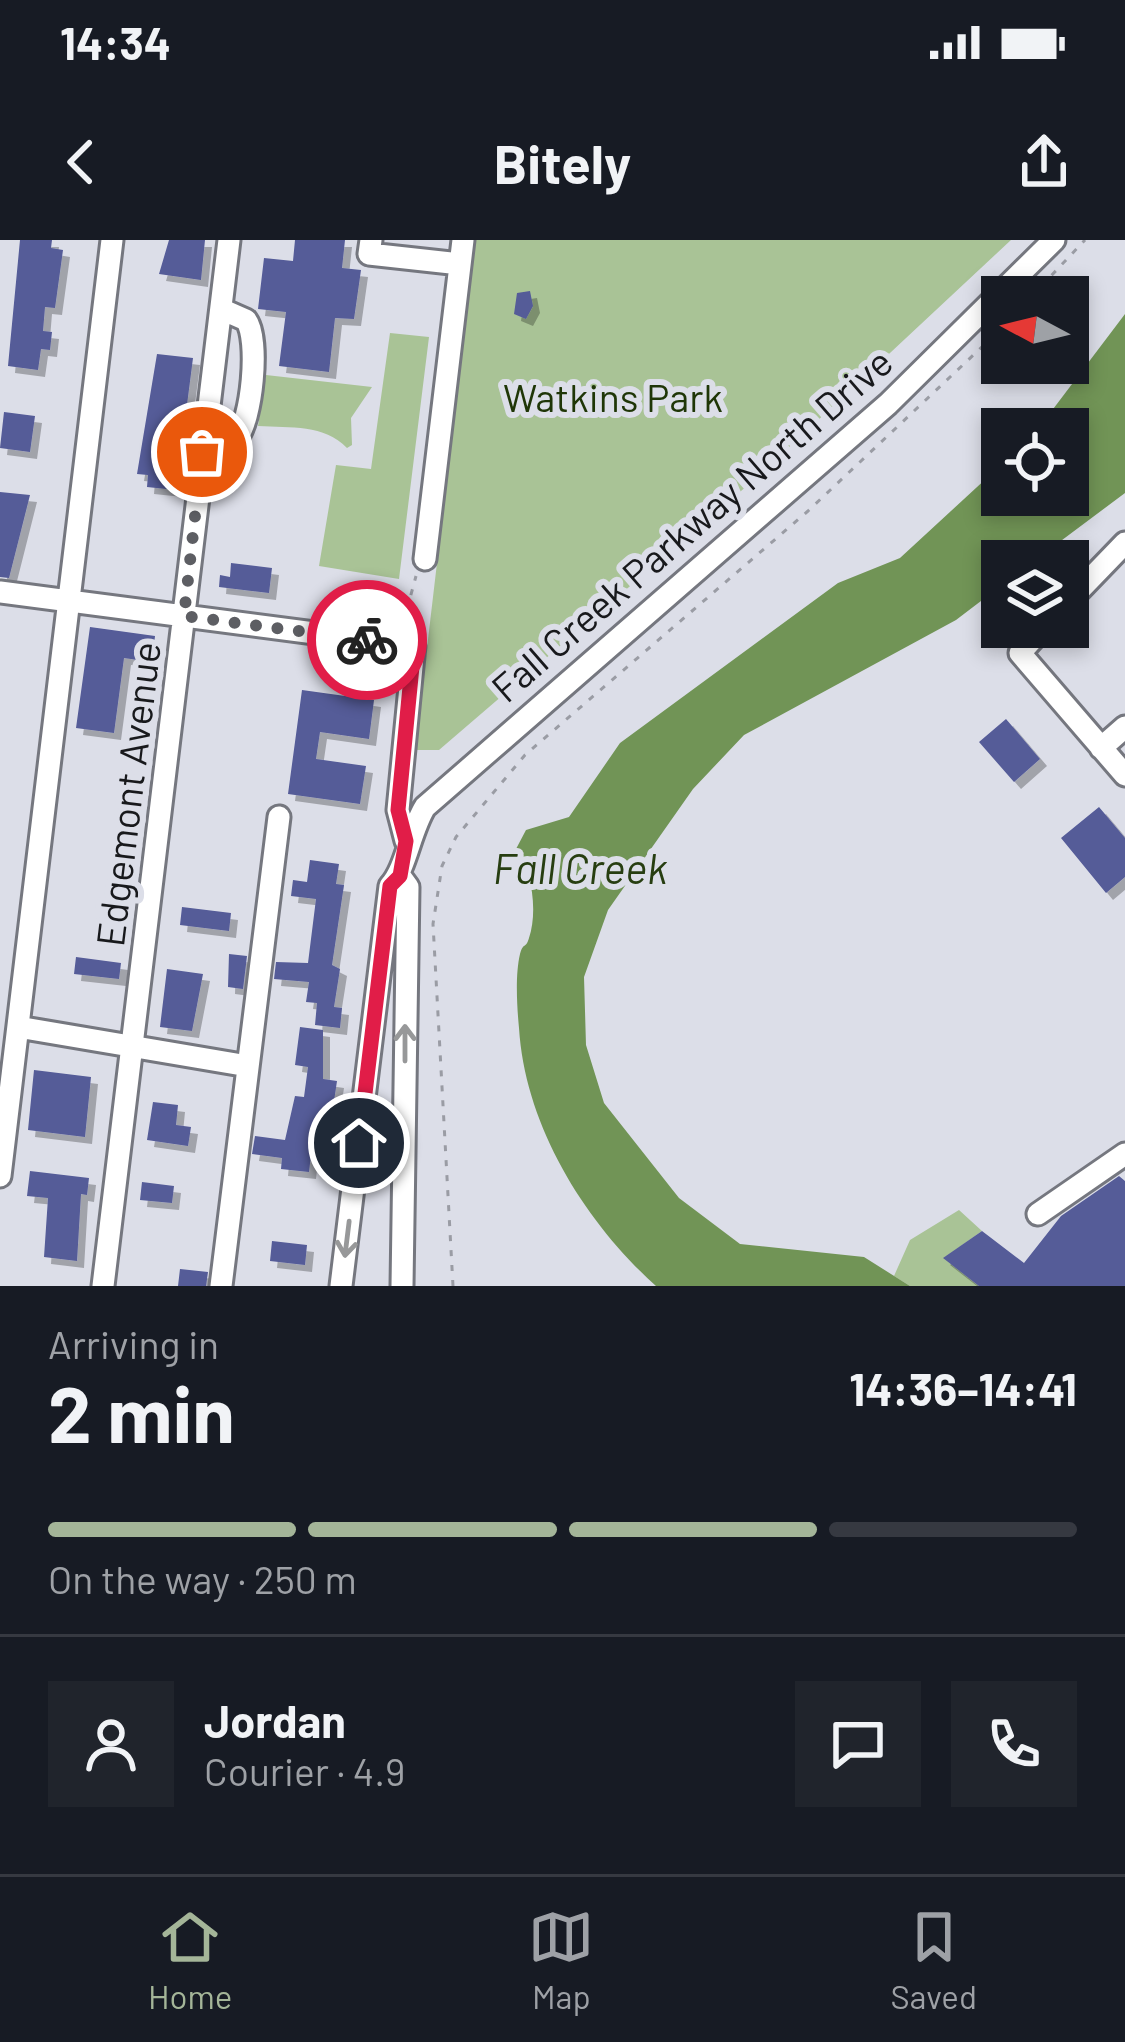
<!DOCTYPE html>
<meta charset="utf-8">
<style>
:root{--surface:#171b24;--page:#20242c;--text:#f1f3f6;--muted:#9ea1a6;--line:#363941;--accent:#a4b598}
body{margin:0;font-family:Barlow,sans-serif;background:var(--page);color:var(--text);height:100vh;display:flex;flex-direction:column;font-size:45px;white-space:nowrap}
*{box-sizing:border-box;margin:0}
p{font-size:39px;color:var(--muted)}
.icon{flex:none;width:66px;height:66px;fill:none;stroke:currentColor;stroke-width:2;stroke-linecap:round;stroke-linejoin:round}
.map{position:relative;height:1046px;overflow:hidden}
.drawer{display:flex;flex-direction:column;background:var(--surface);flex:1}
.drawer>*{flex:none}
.needle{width:78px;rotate:277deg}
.controls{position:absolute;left:981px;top:36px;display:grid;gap:24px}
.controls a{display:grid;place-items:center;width:108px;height:108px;border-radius:0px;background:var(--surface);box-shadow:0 6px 18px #0003;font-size:60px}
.pin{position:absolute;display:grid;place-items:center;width:102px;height:102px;color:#fff;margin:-51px;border:6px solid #fff;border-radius:50%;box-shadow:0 3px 12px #0007}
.courier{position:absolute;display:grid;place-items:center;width:120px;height:120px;margin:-60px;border:9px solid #e11d48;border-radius:50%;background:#fff;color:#222;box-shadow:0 3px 15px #0007}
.head em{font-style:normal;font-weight:700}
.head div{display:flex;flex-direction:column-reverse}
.head{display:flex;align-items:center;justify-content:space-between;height:204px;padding:0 48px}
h1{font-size:78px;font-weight:700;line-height:90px}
.bar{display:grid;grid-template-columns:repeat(4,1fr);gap:18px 12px;align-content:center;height:144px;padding:0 48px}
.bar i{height:15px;border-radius:9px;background:var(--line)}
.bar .on{background:var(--accent)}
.bar p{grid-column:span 4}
.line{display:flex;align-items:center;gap:30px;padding:0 48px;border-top:3px solid var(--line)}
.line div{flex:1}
.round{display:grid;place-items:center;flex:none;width:126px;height:126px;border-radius:0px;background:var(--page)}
.status{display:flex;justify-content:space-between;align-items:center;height:84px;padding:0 60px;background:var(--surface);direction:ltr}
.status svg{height:33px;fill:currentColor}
header{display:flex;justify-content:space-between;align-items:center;height:156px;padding:0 48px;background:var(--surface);font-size:54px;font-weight:700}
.menu{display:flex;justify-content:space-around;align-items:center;height:168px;border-top:3px solid var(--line);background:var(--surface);font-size:33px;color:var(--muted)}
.menu a{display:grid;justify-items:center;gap:6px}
.menu .on{color:var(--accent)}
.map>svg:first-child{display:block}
</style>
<div class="status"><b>14:34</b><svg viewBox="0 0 49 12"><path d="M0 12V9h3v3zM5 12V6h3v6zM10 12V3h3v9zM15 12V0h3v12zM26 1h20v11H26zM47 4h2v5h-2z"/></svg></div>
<header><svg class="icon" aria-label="back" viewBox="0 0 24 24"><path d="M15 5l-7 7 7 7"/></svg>Bitely<svg class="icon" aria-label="share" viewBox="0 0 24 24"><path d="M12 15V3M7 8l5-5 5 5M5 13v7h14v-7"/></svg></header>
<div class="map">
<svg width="1125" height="1046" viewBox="0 0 1125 1046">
<defs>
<filter id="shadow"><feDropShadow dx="7" dy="7" stdDeviation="0" flood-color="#0004"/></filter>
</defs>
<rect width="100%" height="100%" fill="#dcdee8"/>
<path fill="#a9c396" d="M475,0h536l-256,239 -316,271h-24z
M390,93l39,4 -30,242 -80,-13 17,-101 35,4z
M266,135l106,12 -21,31 1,27 -5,3c-23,-24 -56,-20 -89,-22z
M959,970l23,21 -38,27 35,28h-69l-16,-10 16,-36z"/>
<path fill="#719456" d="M1125,74v179l-91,68h-32v24l-46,35 -212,115 -51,54 -85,121 -24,67 2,68 18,58 75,95 61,46 124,13 46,29h-254c-71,-64 -131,-160 -137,-258 -2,-21 -4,-53 1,-74 3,-12 6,-5 9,-16 9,-27 3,-68 -13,-89l10,-19 43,-13 51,-74 218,-160 62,-25 102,-94v31h66v-66h-30z"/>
<path fill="#545b98" filter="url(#shadow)" d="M20,0h32l-1,8 12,2 -8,58 -10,-1 -2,24 9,1 -2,18 -9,-1 -3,21 -30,-4z
M169,0h36l-4,40 -42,-6z
M295,0h50l-3,28 19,2 -7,49 -19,-1 -6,54 -50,-6 7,-54 -28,-3 6,-51 29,3z
M530,51l3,15 -7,13 -12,-5 3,-21z
M157,114l36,4 -17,132 -29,-3 1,-12 -11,-1z
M4,172l31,4 -5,36 -30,-4z
M0,252l30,3 -21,83 -9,-1z
M231,323l41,5 -3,25 -50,-6 1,-12 10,2z
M90,387l65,9 -3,26 -28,-4 -10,75 -38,-5z
M302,450l72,10 -5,39 -49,-7 -4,27 50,7 -6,38 -72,-10z
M1006,479l34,40 -26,23 -35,-40z
M1099,567l26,31v39l-19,16 -45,-55z
M310,620l29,4 -3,20 8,1 -12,80 8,4 -6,38 8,1 -2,20 -25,-3 2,-22 -11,-1 3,-20 -35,-3 2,-17 32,1 8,-64 -25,-3 2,-16 14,2z
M182,667l49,6 -2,18 -49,-6z
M229,714l18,2 -4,33 -15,-2z
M76,717l45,6 -2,16 -45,-5z
M167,729l36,5 -11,57 -32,-4z
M300,787l23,3v49l14,2 -6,40 -16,-2 -6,53 -28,-3 1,-11 -30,-4 3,-18 30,4 10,-44 9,1 4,-30 -13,-2z
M34,830l57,7 -6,60 -57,-7z
M153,862l25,3 -2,20 15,2 -3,19 -41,-6z
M30,931l59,7 -2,17 -6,-1 -4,67 -33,-4 4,-59 -21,-2z
M1119,936l6,5v105h-146l-36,-28 39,-27 42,32 37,-47z
M142,942l32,4 -2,17 -32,-3z
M272,1001l35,4 -2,20 -35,-4z
M180,1029l28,3 -2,14h-28z"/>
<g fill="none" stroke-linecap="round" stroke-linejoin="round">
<defs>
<path id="minor" d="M371,0l-2,14 91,10
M202,212c13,0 25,-2 34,-13 16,-18 24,-100 10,-119l-25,-11
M425,319l38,-319
M0,352l414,54 -16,164 8,31
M1068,362l57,-59
M1044,387l-24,26 105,122
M1101,508l24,-21
M400,636l8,11 -6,399
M18,787l230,39
M0,936l112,-936
M1038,974l87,-60
M103,1046l126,-1046
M221,1046l58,-469
M341,1046l49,-400c16,-17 20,-55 35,-79l463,-403 166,-164"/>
</defs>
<use href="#minor" stroke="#75777f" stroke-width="27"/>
<path stroke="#9a9ca4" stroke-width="3" stroke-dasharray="6 9" stroke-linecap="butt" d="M1031,57l54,-57
M403,384l13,-48
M453,1046l-20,-362 9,-58 14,-29 69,-82 283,-244 194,-183"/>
<use href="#minor" stroke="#fff" stroke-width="21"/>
</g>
<defs><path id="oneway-shaft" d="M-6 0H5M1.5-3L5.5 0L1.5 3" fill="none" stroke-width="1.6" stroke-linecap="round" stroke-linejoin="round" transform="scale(3)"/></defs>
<g stroke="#979899">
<use href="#oneway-shaft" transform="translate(405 803) rotate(-90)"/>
<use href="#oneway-shaft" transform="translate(347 999) rotate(97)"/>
</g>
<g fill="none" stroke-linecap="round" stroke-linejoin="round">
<path stroke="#5d5e63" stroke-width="12" stroke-dasharray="0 21.6" d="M202,212l-18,164 183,24"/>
<path stroke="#e11d48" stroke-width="15" d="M359,903l31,-257 10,-10 6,-35 -8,-31 16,-164 -47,-6"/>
</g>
<g text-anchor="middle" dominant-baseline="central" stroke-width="12" stroke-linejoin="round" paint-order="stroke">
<g font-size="39" fill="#1f3607" stroke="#dcdee8">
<text x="613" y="156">Watkins Park</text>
</g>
<g font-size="39" fill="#18191c" stroke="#dcdee8">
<text transform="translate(691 284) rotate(-41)">Fall Creek Parkway North Drive</text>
<text transform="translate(127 554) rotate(-83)">Edgemont Avenue</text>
</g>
<g font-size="42" font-style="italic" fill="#273e11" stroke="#dcdee8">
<text x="580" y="627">Fall Creek</text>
</g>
</g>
</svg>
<div class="controls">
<a><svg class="needle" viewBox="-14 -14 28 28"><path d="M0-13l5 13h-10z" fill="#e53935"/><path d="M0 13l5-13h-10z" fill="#9ea1a6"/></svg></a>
<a><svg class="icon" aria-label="locate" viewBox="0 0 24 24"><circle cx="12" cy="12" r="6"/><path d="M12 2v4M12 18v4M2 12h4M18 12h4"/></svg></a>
<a><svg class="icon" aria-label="layers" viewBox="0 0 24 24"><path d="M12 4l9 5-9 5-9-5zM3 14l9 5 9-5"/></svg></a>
</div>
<div class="pin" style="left:202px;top:212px;background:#ea580c"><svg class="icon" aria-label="bag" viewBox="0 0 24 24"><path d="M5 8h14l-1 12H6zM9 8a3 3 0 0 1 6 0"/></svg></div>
<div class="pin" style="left:359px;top:903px;background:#1f2937"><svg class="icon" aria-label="home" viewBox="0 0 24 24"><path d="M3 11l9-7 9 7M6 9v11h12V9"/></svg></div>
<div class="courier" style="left:367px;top:400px"><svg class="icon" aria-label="bike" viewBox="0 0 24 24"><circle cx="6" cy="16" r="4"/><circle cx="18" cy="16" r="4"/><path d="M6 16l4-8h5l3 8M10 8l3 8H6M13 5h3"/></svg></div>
</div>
<section class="drawer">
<div class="head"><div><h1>2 min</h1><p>Arriving in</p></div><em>14:36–14:41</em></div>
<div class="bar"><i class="on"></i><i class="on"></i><i class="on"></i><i></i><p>On the way · 250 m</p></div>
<div class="line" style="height:216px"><a class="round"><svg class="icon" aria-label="person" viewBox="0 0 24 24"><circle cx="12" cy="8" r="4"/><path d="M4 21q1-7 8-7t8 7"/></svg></a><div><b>Jordan</b><p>Courier · 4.9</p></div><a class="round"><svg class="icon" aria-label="chat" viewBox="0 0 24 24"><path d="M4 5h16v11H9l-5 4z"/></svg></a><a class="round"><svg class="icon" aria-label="phone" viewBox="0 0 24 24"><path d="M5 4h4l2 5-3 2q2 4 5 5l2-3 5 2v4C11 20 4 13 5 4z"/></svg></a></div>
</section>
<nav class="menu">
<a class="on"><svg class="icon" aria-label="home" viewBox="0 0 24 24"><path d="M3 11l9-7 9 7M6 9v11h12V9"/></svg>Home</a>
<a><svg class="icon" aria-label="map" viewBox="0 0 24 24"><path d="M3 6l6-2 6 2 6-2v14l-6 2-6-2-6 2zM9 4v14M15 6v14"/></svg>Map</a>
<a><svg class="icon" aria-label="saved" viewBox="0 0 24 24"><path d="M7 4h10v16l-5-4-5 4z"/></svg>Saved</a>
</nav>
